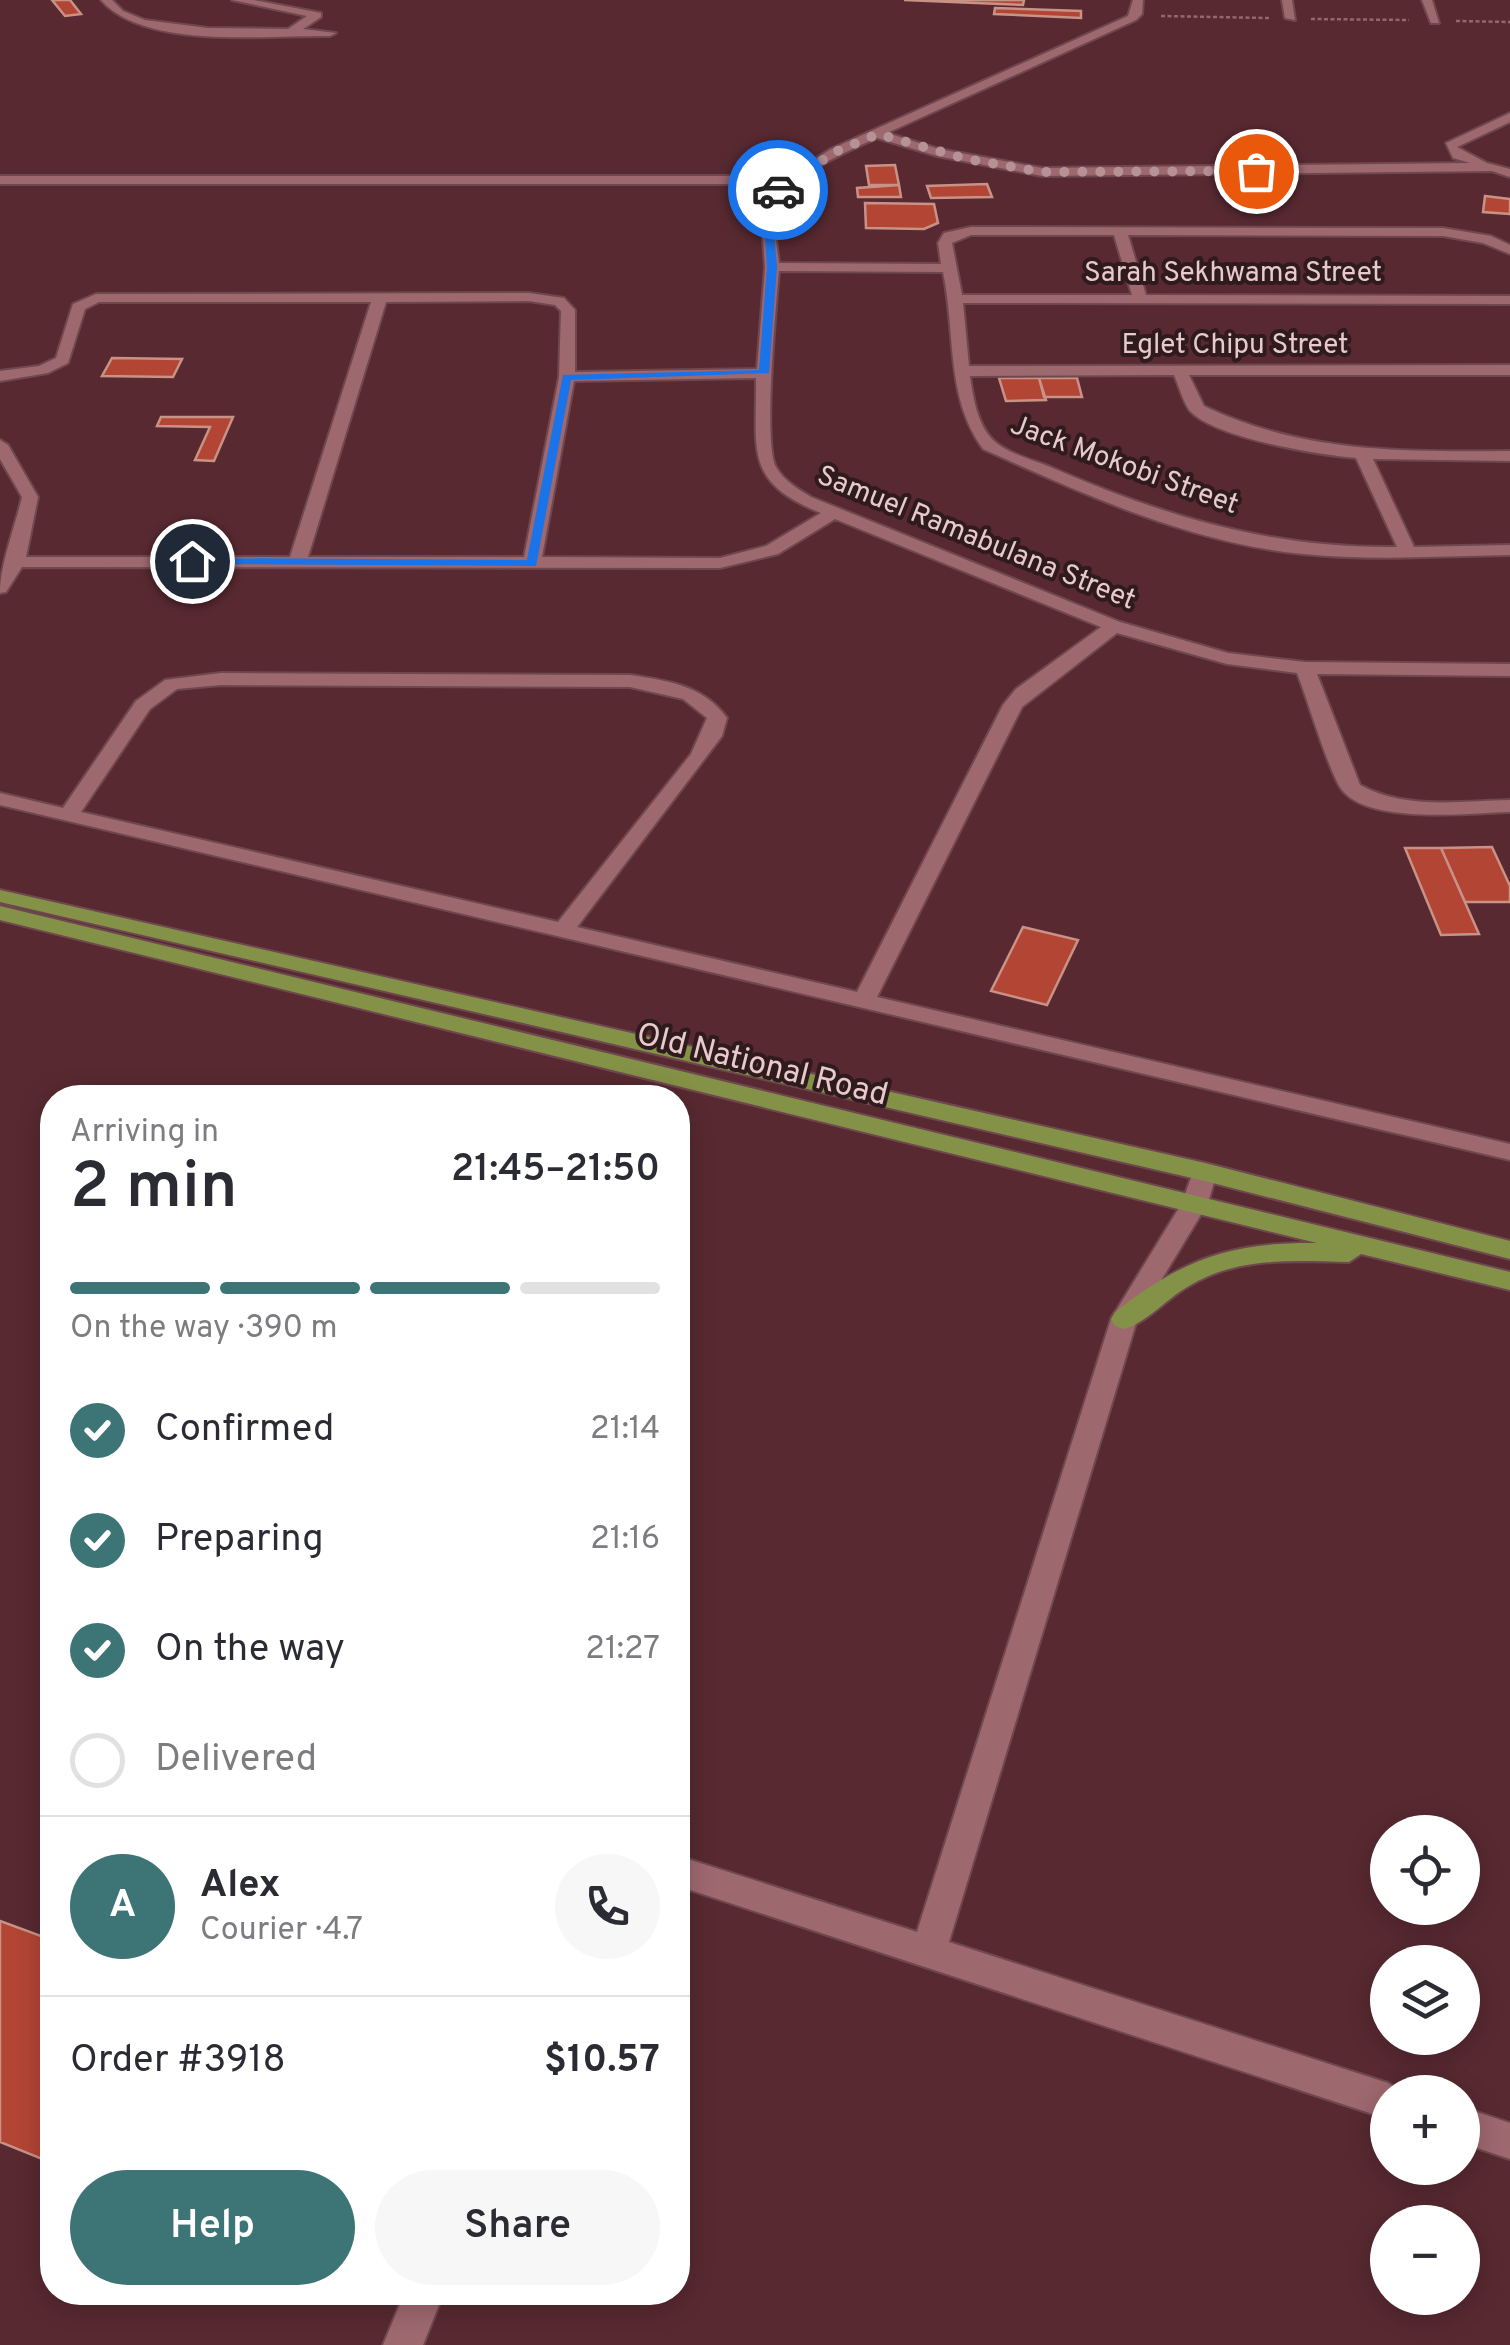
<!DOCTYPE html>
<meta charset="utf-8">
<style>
:root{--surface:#fff;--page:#f7f7f7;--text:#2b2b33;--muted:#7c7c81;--line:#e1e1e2;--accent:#3d7476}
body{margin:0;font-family:Overpass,sans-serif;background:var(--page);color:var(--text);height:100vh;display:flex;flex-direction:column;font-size:38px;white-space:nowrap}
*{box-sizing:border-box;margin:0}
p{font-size:32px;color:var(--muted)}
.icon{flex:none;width:55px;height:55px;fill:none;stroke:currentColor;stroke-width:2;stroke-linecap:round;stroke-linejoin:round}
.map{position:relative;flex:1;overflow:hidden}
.details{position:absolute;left:40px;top:1085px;width:650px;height:1220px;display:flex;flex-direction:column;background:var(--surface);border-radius:40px;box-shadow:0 5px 25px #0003}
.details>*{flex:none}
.buttons{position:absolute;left:1370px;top:1815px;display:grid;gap:20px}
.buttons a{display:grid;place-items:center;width:110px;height:110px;border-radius:50%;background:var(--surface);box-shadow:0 5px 25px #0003;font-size:50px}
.pin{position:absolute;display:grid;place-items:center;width:85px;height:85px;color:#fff;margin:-42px;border:5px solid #fff;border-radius:50%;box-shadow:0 2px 10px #0007}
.courier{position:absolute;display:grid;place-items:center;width:100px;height:100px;margin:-50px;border:8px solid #1a73e8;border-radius:50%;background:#fff;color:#222;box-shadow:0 2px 12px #0007}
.headline em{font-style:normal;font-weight:600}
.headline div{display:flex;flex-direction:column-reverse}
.headline{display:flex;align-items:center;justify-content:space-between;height:170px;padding:0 30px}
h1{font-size:65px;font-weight:600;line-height:75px}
.bar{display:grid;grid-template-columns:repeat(4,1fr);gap:15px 10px;align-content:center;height:120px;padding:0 30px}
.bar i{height:12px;border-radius:8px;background:var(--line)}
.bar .active{background:var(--accent)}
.bar p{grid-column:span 4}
.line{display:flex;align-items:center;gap:25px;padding:0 30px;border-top:2px solid var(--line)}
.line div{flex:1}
.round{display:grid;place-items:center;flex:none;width:105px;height:105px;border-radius:52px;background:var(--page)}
ol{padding:0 30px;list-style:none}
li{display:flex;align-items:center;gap:30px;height:110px}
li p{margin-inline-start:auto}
li .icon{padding:10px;border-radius:50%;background:var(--accent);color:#fff;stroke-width:4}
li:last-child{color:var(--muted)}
li i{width:55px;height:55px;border:5px solid var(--line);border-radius:50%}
.cta{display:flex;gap:20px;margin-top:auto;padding:20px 30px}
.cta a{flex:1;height:115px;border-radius:60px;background:var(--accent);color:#fff;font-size:40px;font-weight:600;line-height:115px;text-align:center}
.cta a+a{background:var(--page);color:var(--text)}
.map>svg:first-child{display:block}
</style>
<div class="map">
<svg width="1510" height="2345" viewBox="0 0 1510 2345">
<rect width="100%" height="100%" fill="#582931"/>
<path fill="#b24534" stroke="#c99287" stroke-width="2.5" d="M52,0h18l11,14 -16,2z
M904,0h120l-1,5z
M995,8l86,3v7l-87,-4z
M895,165l4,20h-30l-3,-19z
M1250,173h15l8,18h-15z
M987,184l5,13 -61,1 -4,-12z
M899,185l2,12h-43l-1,-9z
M1485,196l25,3v15l-27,-2z
M865,203l69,1 4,19 -14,6 -58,-1z
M112,358l70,1 -9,18 -71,-1z
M999,378h40l7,22 -40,1z
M1039,378h38l5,19h-38z
M161,417h72l-19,44 -19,-1 15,-33 -53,-1z
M1492,847l18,39v16h-45l-24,-54z
M1405,848h36l38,86 -38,1z
M1023,927l55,13 -31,65 -56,-14z
M0,1921l52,19v223l-52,-21z"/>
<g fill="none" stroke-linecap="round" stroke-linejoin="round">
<defs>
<path id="minor" d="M101,0h11l11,11 22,9 63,8 80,1 19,-13 -75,-16h22l67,13v4l-18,12 33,4 -6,3c-62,-1 -186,14 -229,-36z
M1133,0h10l-1,14 -6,6 -249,113 52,16 103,19 428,-5 -17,-5 -7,-15 64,-30v9l-53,25 30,16 23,6v8l-18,-6 -450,5 -105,-20 -60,-18c-25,11 -97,42 -102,70 -2,17 2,38 4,55l162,1 -3,-21 6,-10 27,-6 472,1 48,8 19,9v9l-27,-11 -40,-7 -315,-1 18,60 364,1v8l-547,-1 6,63 541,-1v10h-321l15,31c98,47 199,46 306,45v10l-137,-2 41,88 96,-2v10c-69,1 -138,6 -207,-1 -112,-11 -218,-59 -320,-105 -38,-52 -27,-116 -40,-177l-164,-1c-3,34 -16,173 -3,196 8,14 22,22 35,30l309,125 108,31 77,9 205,2v12l-193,-2 43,111c46,25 99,16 150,15v12c-40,1 -140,13 -168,-22 -13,-17 -35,-93 -45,-117l-70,-9 -110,-31 -95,74 -145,290 633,147v16l-1510,-355v-12l63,15 73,-107 29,-21 56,-7 409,2c38,6 73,10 97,43l-5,18 -145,191 280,65 146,-287 13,-16 85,-62 -266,-108 -57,35 -58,14 -698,-1 -16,25 -6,1c0,-28 15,-66 22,-96l-22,-38v-19l8,5 30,52 -12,60h264l81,-255h-272l-14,7 -17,54 -20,10 -48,8v-10l39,-5 17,-8 17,-54 23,-10 433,-1 35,5 11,12v62l182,-3 8,-102 -4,-57 15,-26h-776v-8h788l43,-27 297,-133zM971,235h143l18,60h-170l-10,-52zM529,301l26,4 6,6 -2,66 -35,180h-216l78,-255zM1174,375c5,11 9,27 16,36 25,27 129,44 166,47l41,89c-122,2 -231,-30 -342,-78 -18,-8 -48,-15 -62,-29 -16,-16 -20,-43 -23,-64zM756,378c1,72 -13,104 65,135l-55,33 -46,12 -178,-1 32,-176zM221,685l409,2 53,12 24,19 -16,36 -133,168 -477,-110 69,-103 27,-20z
M1282,0h10l3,20 -10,-2z
M1422,0h10l7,23h-8z
M1205,1163l12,9 -9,31 -71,117 -188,622 439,141 15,9h-15v27l-710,-233v-30l239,76 194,-613 71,-116 11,-31z
M1462,2107l48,16v36l-48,-16z
M405,2292h39l-21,53h-40z"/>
<path id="major" d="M0,890l1205,273 305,78v18l-305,-78 -1205,-279z
M0,906l1510,366v18l-149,-36 -12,8c-55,-1 -111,-6 -160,24 -22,12 -41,36 -65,43l-9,-3 -4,-7 4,-7c68,-53 115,-70 202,-69l-1317,-323z"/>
</defs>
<use href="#minor" stroke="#6f474f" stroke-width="4"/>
<use href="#major" stroke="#6f474f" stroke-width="4"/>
<path stroke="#90686d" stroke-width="2.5" stroke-dasharray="4 2.5" stroke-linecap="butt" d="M1161,16l108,2
M1311,19l98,1
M1456,21l54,1"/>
<use href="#minor" fill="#9e686f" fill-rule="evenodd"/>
<use href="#major" fill="#849247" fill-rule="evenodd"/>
</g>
<path fill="#1a73e8" d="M778,187l4,3 -10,20 5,57 -8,106 -198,7 -35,186 -344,-2 -5,-3 5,-3 335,2 36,-185 196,-5 8,-103 -4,-57z"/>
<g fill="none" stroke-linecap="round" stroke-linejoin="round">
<path stroke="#b69296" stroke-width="10" stroke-dasharray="0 18" d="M778,190l57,-38 43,-18 89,25 75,13 214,-1"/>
</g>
<g text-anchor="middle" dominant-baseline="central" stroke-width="8" stroke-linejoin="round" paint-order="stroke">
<g font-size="28" fill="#e8cacc" stroke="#2f1a1d">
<text x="1233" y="274">Sarah Sekhwama Street</text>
<text x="1235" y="346">Eglet Chipu Street</text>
<text transform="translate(1124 466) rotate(20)">Jack Mokobi Street</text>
<text transform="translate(976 539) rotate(22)">Samuel Ramabulana Street</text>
</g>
<g font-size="32" fill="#e8cacc" stroke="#2f1a1d">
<text transform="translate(762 1066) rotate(14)">Old National Road</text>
</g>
</g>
</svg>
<div class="buttons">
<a><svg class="icon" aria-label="locate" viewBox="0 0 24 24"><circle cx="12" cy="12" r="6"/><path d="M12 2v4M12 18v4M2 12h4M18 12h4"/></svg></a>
<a><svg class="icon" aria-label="layers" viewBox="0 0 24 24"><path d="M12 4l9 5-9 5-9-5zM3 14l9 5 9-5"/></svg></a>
<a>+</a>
<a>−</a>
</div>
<div class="pin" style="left:1256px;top:171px;background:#ea580c"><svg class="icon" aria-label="bag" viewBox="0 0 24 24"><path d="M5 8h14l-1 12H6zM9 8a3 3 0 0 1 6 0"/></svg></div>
<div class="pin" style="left:192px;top:561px;background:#1f2937"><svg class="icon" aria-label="home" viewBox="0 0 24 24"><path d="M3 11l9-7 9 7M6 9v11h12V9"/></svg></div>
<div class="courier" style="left:778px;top:190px"><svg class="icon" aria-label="car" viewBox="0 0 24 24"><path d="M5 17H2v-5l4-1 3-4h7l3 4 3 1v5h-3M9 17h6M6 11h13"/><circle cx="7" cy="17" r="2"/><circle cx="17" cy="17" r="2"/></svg></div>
<section class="details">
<div class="headline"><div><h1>2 min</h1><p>Arriving in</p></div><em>21:45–21:50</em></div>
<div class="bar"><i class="active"></i><i class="active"></i><i class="active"></i><i></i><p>On the way · 390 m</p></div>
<ol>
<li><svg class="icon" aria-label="check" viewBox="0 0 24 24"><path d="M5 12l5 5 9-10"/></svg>Confirmed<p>21:14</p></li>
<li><svg class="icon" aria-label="check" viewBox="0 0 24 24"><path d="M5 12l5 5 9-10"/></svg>Preparing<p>21:16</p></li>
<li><svg class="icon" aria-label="check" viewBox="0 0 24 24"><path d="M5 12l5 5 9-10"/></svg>On the way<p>21:27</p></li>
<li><i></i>Delivered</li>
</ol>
<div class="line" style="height:180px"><b class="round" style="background:var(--accent);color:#fff">A</b><div><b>Alex</b><p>Courier · 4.7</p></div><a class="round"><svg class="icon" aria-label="phone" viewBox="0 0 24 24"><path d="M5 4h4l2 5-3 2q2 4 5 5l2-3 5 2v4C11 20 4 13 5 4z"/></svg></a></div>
<div class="line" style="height:130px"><div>Order #3918</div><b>$10.57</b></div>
<div class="cta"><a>Help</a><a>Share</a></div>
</section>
</div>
